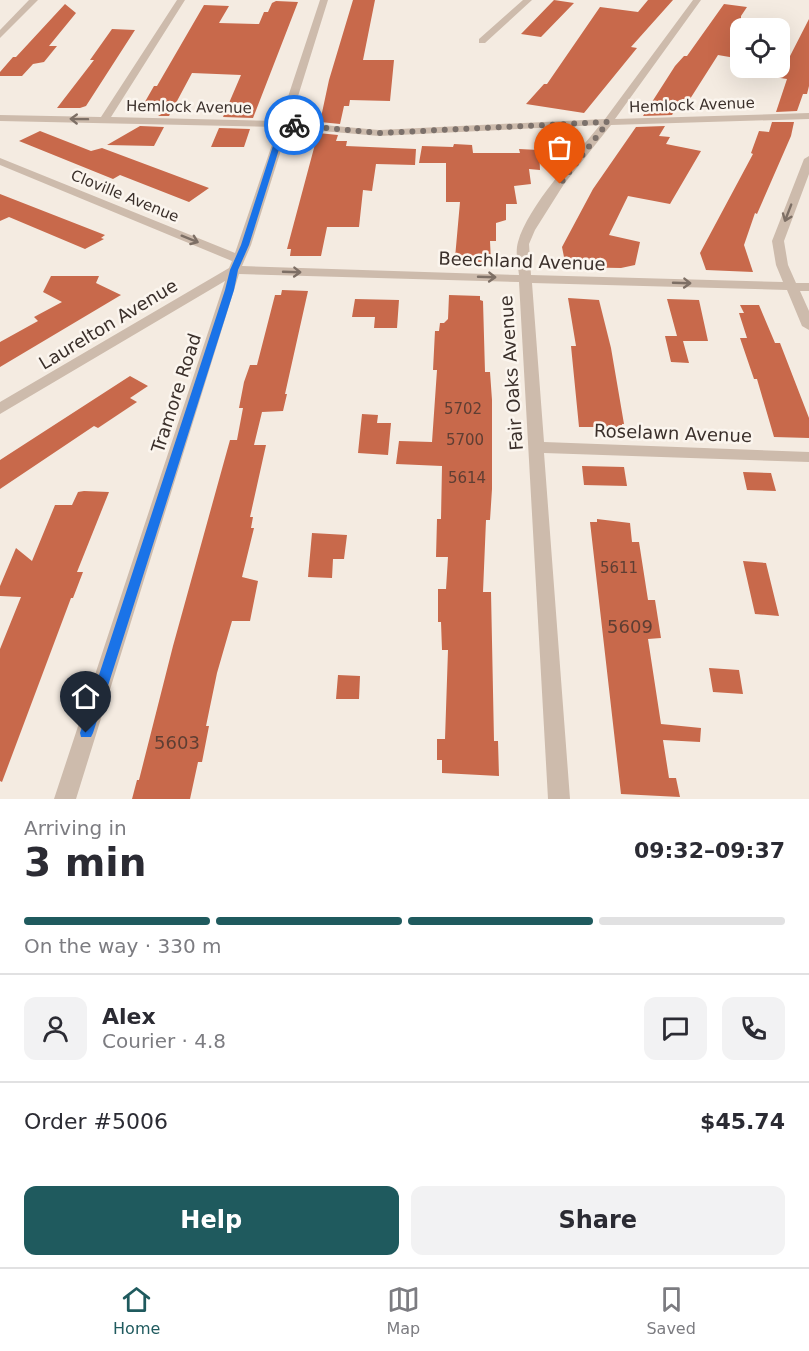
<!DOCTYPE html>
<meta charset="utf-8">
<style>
:root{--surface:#fff;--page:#f2f2f3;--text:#2b2b33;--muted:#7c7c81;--line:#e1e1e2;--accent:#1f5a5e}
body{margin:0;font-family:"DejaVu Sans",sans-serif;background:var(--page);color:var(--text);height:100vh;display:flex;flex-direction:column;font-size:22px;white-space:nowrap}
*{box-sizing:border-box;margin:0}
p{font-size:20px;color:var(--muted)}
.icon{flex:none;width:33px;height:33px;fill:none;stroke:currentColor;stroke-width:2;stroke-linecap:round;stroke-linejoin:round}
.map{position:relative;height:799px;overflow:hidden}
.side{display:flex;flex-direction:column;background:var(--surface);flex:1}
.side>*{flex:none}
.buttons{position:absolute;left:730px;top:18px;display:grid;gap:12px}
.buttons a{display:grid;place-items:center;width:60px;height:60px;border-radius:12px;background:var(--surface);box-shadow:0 6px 24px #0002;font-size:30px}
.pin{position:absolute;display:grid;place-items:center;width:51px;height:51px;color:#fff;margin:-62px -26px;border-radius:50% 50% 50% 0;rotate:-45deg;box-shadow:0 0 6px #0007}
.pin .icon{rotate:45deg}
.courier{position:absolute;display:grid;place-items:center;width:60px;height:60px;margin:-30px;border:4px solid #1a73e8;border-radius:50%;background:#fff;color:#222;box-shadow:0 2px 8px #0007}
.summary em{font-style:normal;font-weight:600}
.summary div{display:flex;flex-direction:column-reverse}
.summary{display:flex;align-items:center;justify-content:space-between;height:102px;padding:0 24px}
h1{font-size:39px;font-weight:600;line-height:45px}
.bar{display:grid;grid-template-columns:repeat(4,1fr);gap:9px 6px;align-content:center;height:72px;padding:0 24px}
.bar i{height:8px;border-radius:4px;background:var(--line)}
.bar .active{background:var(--accent)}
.bar p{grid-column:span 4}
.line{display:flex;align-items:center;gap:15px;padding:0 24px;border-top:2px solid var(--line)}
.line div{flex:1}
.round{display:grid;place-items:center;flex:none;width:63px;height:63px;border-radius:12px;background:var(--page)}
.cta{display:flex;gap:12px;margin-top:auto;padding:12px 24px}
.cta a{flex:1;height:69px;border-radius:12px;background:var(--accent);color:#fff;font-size:24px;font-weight:600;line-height:69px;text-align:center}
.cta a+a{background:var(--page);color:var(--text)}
.tabs{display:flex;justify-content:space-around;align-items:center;height:84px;border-top:2px solid var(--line);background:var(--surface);font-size:16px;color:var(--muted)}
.tabs a{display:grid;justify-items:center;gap:3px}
.tabs .active{color:var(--accent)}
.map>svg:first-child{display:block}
</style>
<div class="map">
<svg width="809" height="799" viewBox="0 0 809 799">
<rect width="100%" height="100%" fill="#f4ebe1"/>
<path fill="#c8694b" d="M353,0h22l-12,60h31l-4,41 -40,-1 -1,6h-5l-4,18 -20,-2 9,-42z
M554,0l20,3 -33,34 -20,-3z
M648,0h25l-42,47 6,1 -53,65 -58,-9 18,-20h3l53,-77 38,5z
M276,1l22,1 -45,116 -30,-1 18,-42 -49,-2 -23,43h-11l14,-8 -30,-1 12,-21h3l47,-81 25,1 -10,17 40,1 5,-12h4l4,-9z
M65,4l11,9 -27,33h8l-13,16 -11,2 -11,12h-22v-4l13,-15h3z
M724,4l23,3 -6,9v43l-23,-4 -28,44h-8l-10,16 -29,1 32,-50 9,-10h3z
M809,19v67l-2,8h-4l-6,17 -21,1 11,-33 -13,-2 10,-20 5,1z
M112,29l23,1 -49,76 -6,2h-23l37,-48h-4z
M772,122h22l-3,14 -34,78 -2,-1 -11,32 9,27 -47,-2 -6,-17 53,-99 -2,-1 8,-22 10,1z
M140,126l24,1 -10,19 -47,-1z
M665,126l-6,10 11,1 -4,7 35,7 -31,53 -42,-8 -19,39 31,7 -5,23 -14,3 -55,-1 -4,-20 31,-58 43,-62z
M219,128l31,1 -6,18h-33z
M40,131l51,20 11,-3 107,40 -20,14 -69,-27 -7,4 -94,-38z
M318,133l20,2 -2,6h11l-1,5 70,3 -1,16 -39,-1 -4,27 -9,-1 -4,37h-32l-6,29h-31l1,-7h-4z
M454,144l18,1 1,8h47l-1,-4 20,1 1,20 -11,-1 2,15 -17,2 3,18h-11v16l-10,3v18h-6l1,21h-26v-3l-10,-1 5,-56h-14v-39h-27l3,-17 31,1z
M0,194l105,41 -4,3 3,1 -19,10 -76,-32 -9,4z
M51,276h48l-3,7 25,12 -121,72v-25l38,-21 -4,-4 28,-15 -19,-10z
M282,290l26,1 -23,103h2l-4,17 -21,1 -8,33h12l-16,72h3l-2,11h3l-12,49 16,4 -8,40h-18l-15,52 -11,53h3l-7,36h-4l-8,37h-58l5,-19h2l34,-134 57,-206h7l6,-32h-4l5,-26 6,-17h7l18,-70h6z
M449,295l31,1v4l3,1 2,71h5l2,28v89l-2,31h-4l-3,72h8l3,149h4l1,35 -57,-3v-13h-5v-21h8l3,-89h-6l-1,-28h-3v-33h8l2,-32h-12l1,-38h4l1,-53 -46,-2 3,-23 33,1 5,-72h-4l2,-39h4l1,-8h4l4,-4z
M568,298l31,2 12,48 13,76h-2v3h-43l-8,-81h5z
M355,299l44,1 -2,28h-23l1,-11h-23z
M667,299l32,1 9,41h-25l6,22 -18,-1 -6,-26h12z
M740,305h19l16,38h5l29,75v20l-35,-1 -17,-58h-3l-14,-41h7l-8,-25h5z
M130,376l18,10 -18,12 7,4 -39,26 -4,-2 -94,63v-29z
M362,414l16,1 -1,8h14l-3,32 -30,-2z
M582,466l42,1 3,19 -43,-1z
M743,472l28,1 5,18 -29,-1z
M84,491l25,1 -32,80h6l-10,26h-2l-69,184 -2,-1v-132l21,-52 -21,-1v-10l16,-38 16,13 23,-56h17l6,-13z
M597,519l33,4 2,19h7l9,58h7l6,38 -13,1 13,85 40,4 -1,14 -37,-2 6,38h7l4,19 -59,-3 -31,-272h7z
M312,533l35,2 -3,24h-11l-1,19 -24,-1z
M743,561l23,2 13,53 -24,-2z
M709,668l30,2 4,24 -30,-2z
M338,675l22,1 -1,23h-23z"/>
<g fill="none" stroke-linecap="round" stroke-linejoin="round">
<path fill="#cdbbac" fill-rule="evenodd" d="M177,0h8l-74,117 169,4 40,-121h8l-38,122 89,8 226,-11 88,-119h8l-86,119 194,-6v6l-198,6 -47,59 -29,46 -6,14 2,31 252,7 -7,-17 -4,-24 32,-82 5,-3v18l-25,67 4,24 8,18h13v8h-9l9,20v19l-7,-4 -15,-36 -255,-7 12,159 265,10v10l-265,-9 26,346h-22l-29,-517 -280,-8 -163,525h-22l171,-518 -225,133v-12l229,-134 3,-7 -232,-96v-7l235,95 43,-126 -278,-6v-6l101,2zM600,125c-25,31 -72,81 -82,117 -3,10 0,23 1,33l-277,-9 9,-21 37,-117 91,8z
M523,0h9l-47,43h-6v-4z"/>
<path fill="#cdbbac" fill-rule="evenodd" d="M29,0h9l-38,38v-8z"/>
</g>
<defs><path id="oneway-shaft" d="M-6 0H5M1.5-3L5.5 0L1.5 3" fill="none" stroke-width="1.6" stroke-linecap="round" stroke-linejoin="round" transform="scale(1.5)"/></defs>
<g stroke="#7d6f65">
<use href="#oneway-shaft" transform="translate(79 119) rotate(-179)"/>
<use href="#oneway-shaft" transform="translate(788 213) rotate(111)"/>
<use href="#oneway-shaft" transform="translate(190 239) rotate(22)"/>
<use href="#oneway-shaft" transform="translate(292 272) rotate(2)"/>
<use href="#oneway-shaft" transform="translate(487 277) rotate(2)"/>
<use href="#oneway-shaft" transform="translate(682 283) rotate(2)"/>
</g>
<path fill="#1a73e8" d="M284,123l13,2 -11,2 -37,118 -11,25 -4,20 -141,443 -2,4h-10l-1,-4 145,-443 5,-20 11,-25 39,-121z"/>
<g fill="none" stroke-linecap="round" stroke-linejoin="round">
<path stroke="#7c716b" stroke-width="6" stroke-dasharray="0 10.8" d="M294,125l85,8 229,-11 -48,62"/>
</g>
<g text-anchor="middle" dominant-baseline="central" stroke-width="5" stroke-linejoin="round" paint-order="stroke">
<g font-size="15" fill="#3b302b" stroke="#fbf5ee">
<text transform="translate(692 105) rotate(-2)">Hemlock Avenue</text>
<text transform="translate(189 107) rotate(1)">Hemlock Avenue</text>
<text transform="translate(125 196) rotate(22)">Cloville Avenue</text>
</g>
<g font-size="15" fill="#5e3e33">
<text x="463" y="409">5702</text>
<text x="465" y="440">5700</text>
<text x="467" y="478">5614</text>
<text x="619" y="568">5611</text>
</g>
<g font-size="18" fill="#3b302b" stroke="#fbf5ee">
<text transform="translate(522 261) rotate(2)">Beechland Avenue</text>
<text transform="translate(108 324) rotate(-31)">Laurelton Avenue</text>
<text transform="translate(511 373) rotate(-94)">Fair Oaks Avenue</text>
<text transform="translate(176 393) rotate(-72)">Tramore Road</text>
<text transform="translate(673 433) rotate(2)">Roselawn Avenue</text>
</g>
<g font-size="18" fill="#5e3e33">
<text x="630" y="626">5609</text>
<text x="177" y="742">5603</text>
</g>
</g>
</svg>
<div class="buttons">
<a><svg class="icon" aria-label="locate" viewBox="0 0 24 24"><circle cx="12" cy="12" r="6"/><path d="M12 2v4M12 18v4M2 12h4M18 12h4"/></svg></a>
</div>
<div class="pin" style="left:560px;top:184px;background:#ea580c"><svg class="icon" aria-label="bag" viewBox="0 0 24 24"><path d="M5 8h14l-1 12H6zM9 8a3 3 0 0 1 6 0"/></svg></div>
<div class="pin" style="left:86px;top:733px;background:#1f2937"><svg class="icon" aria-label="home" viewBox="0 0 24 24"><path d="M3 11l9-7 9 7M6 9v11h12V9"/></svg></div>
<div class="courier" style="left:294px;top:125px"><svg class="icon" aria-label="bike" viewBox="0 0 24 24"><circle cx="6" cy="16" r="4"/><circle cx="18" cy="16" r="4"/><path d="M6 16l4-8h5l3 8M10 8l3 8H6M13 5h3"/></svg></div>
</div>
<section class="side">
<div class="summary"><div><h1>3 min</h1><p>Arriving in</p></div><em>09:32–09:37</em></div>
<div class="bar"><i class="active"></i><i class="active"></i><i class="active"></i><i></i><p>On the way · 330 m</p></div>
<div class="line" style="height:108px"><a class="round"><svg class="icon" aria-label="person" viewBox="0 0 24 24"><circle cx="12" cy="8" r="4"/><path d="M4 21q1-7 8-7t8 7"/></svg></a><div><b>Alex</b><p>Courier · 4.8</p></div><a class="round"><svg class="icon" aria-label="chat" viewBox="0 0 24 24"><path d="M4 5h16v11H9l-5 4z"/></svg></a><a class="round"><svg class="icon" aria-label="phone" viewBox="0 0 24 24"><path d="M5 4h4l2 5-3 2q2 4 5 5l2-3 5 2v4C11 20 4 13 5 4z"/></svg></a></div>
<div class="line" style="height:78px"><div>Order #5006</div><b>$45.74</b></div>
<div class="cta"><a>Help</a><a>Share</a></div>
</section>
<nav class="tabs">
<a class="active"><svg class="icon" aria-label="home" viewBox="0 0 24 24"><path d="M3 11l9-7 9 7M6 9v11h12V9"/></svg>Home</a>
<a><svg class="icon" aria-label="map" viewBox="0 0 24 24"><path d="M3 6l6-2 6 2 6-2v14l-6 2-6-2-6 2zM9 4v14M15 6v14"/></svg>Map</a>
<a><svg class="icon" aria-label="saved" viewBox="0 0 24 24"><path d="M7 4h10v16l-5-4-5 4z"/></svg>Saved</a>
</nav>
